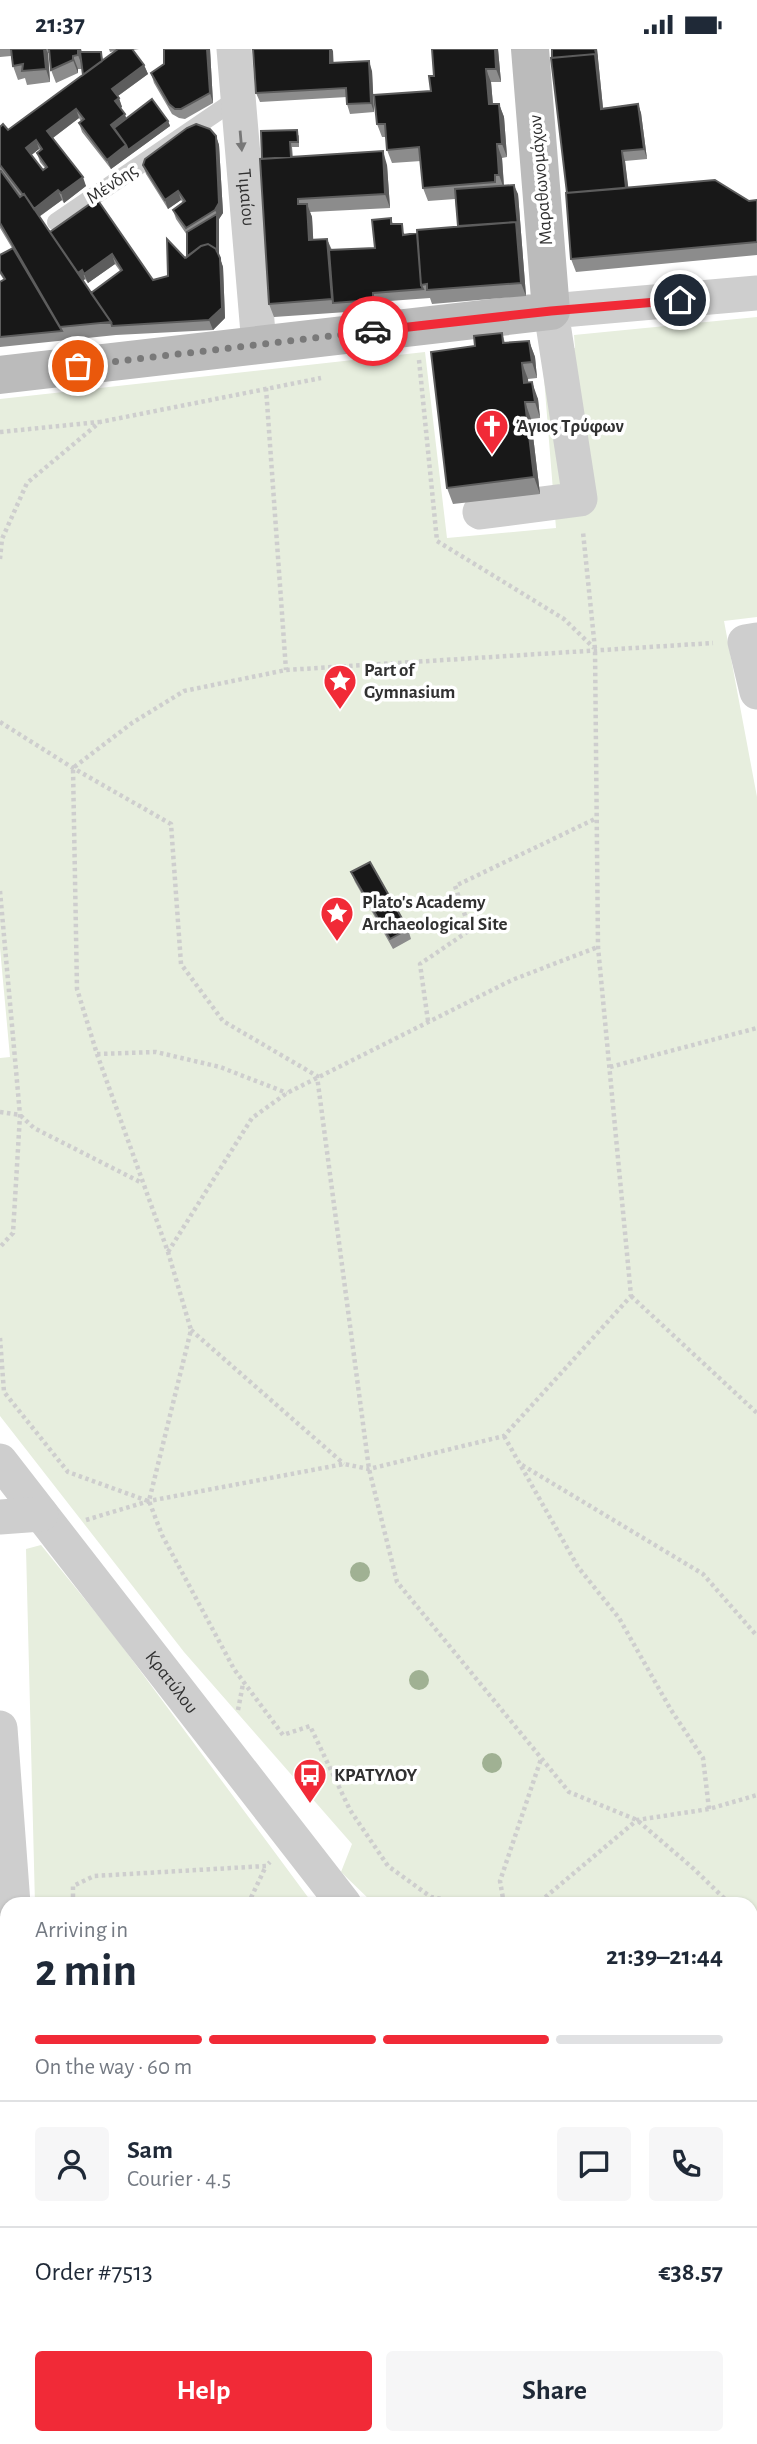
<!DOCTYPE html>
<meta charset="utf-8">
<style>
:root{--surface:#fff;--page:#f6f6f7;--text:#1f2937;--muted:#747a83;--line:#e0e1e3;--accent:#f12a37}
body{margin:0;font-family:"Alegreya Sans",sans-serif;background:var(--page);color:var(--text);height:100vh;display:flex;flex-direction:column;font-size:26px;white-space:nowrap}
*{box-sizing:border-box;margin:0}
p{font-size:23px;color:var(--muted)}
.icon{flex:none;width:38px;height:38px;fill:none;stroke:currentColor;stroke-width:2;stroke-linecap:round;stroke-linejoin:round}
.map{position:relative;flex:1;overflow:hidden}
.details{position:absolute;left:0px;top:1848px;width:758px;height:548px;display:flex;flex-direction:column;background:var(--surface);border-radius:21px 21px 0 0;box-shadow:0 2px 5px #0004}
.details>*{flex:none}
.pin{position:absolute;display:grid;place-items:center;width:60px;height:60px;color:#fff;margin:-30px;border:4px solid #fff;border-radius:50%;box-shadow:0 2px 7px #0007}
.courier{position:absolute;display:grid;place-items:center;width:70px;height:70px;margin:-35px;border:5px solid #f12a37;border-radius:50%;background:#fff;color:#222;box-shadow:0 2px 9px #0007}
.headline em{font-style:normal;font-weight:700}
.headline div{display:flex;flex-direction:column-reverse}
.headline{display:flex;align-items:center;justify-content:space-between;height:119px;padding:0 35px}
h1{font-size:46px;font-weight:700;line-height:52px}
.bar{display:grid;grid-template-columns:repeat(4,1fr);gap:10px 7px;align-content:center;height:84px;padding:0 35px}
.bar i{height:9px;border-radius:5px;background:var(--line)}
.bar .on{background:var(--accent)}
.bar p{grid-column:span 4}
.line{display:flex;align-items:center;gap:18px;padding:0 35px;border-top:2px solid var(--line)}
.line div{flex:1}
.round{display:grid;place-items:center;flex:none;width:74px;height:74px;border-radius:7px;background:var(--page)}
.primary-button{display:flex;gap:14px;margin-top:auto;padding:14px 35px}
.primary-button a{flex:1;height:80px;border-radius:7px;background:var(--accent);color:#fff;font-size:28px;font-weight:700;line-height:80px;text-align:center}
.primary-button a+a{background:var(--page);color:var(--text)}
.status{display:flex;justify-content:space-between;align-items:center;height:49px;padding:0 35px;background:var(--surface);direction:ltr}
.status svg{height:19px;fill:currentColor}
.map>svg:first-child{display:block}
</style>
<div class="status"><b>21:37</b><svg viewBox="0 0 49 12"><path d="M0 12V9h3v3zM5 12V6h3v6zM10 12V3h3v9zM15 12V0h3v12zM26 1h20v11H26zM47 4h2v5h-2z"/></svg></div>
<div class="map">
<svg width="757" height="2395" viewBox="0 0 757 2395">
<rect width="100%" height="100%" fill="#fff"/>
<path fill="#e7eede" d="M757,268v300l-33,4 33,176v1283l-6,-3v-173h-377l-33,-32 11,-28 -168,-192 -184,-236v-358l10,-1 -10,-109v-549l425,-47 22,186 109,-10 -14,-175 33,-5 -1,-13z
M41,1496l72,89 200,270h-278l-9,-355z
M751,2068l6,3v324h-690v-6h684z"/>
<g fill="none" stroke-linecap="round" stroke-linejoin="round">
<path stroke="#cecece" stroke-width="4.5" stroke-dasharray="3.5 3.5" stroke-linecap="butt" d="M419,311l18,181 127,78 30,29
M266,339l20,282
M0,383l99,-10
M0,510l2,-20 25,-56 73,-61 221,-44
M0,673l73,46 98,56 10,140 42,57 94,55 52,393 28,113 172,210 68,28 57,49 36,35
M0,842l20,224 -7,118 -13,14
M428,972l-8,-57 50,-34 -15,-44 142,-68
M97,1005l59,-2 64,15 67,26
M610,1018l147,-39
M0,1063l20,3 14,13 108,55
M168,1203l84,-134 35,-25 225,-113 86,-33
M631,1247l126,117
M191,1281l153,134
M0,1289l4,54 64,80 80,29
M504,1387l74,131 41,51 52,92 32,48 6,51
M522,1416l181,109 54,62
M86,1471l63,-19 195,-37 25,5 135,-33 127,-140 -33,-349 -3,-298 -12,-117
M238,1661l5,-26
M542,1851l14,4
M73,1855v-18l21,-10 172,-10 4,-4
M248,1855l18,-38
M468,1855l-37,-7 -43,-31 -38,-56 -40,-84 -27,9 -49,-66 -72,-134 -13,-34 42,-171 -23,-78 -71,-198 -20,-65 -4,-221 59,-45 52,-32 102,-21 427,-27
M504,1855l-4,-23 41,-122
M533,1855l9,-4 95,-80 72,-11 48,-14
M751,1876l6,6
M751,1902l6,-1
M751,2005l6,4
M210,2389l7,6
M643,2389l1,6"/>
<path stroke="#cecece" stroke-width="18" d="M56,173l182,-124"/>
<g stroke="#cecece" stroke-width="35">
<path id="s1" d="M234,0l25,296"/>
<path d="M480,463l100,-13 -29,-188 206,-18"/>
<path d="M757,591l-12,2 12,50"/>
<path id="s2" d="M0,1412l344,443"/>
<path d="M0,1468l41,-3"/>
<path d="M0,1679l13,176"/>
<path d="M0,1999l7,-1"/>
<path d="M751,2051l6,2"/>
<path d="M0,2182l7,-1"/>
<path d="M0,2370l7,-1"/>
<path d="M46,2389v6"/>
</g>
<path stroke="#bbb" stroke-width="38" d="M0,326l551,-64 -21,-262"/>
</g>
<g fill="#a0b193">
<circle cx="360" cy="1523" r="10"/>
<circle cx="419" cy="1631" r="10"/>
<circle cx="492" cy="1714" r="10"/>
</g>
<path fill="#8c8c8c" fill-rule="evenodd" d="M0,0h81l1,3h19l2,8 12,-9 -5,1 -1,-3h30l-6,1 11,15 4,9 -30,22 4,11 -2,1 6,11 42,2 2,5 -59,43 -29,-37 -3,-9 2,-2 -2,-3 -26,20 33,48 -22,17 -2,-3 -23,17 11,15 47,-33 56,81 15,-4 19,-19v-22l-11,-16 -3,-9 10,-7 -2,-3 -13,9 -22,-35 -3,-9 73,-29 3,9 4,68 -4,6v37l4,11 2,51 -12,12 -97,5 -116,12v-65l4,-2 -4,-6v-19l12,-7 -12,-20v-101l8,3 75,-55 -1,-6h-4v4l-22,10 -5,-13 -1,-17h-2l2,29 -23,3 -2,-7 -7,2 -5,-14 -2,-10 -11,1zM39,100l1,1 -3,3 3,9 5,6 -2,2 -12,-15zM115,215l5,7 -29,22 -8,-12 2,-2 3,4z
M210,0l3,54 -28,16 -6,-1 -7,-4 -18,-31 -3,-10 13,-9z
M432,0h66l3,33h-10l2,22h6l5,13 3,40 -5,1 2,27 14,9 8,102 -94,8 -2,-6 -54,4v8l-102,7 -5,-13 -7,-145 37,-24v12h-7l1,10 94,8 3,43 -80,4 2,5 1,23 14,-1 5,11 43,-2 16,-30 2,6 13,11 52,-9 -3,-27 -27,2 -5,-13 -2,-27 -29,2 -5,-13 -1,-13h-4l-5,-13 54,-33 3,-15z
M552,0h45l6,59 35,-4 3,9 6,46 -22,2 3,27 121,13 8,-1v55l-181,17 -5,-13 -4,-66z
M333,2v12l39,8 2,41 -24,2 -3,-10v-7l-87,5 -4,-9z
M502,284l3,10 24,-2 6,16 2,21 -9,1v4l10,16 2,19 -9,1 9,75 -87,10 -6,-16 28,-142z
M351,823l57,57 3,10 -18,10 -38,-67z
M0,2022l7,70v72l-7,1z
M0,2184h7v157l-7,1z"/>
<path fill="#5d5d5d" d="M44,0h2l2,4 2,29 -4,-13z
M78,0h3l2,19 -5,-13z
M207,0h3l3,54 -3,-10z
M330,0h2l1,2 1,21 -4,-9z
M495,0h3l3,33 -5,-13z
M595,0h2l7,69 -3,-9 -6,-55z
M73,7l5,13v4l-5,-13z
M369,12l3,10 2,41 -3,-9z
M144,16l4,9 -33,24 -3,-9z
M486,20l5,13 3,36 -5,-14z
M119,49l3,9 -4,3 -3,-9z
M499,55l5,13 3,40 -5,-13z
M638,55l3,9 6,46 -3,-10z
M76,60l3,9 -29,22 -3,-9z
M125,65l3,10 -16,5 -1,-4z
M168,72l2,5 -59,43 -4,-9 19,-15z
M216,87l3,9 4,68 -4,6 -4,-9z
M36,91l3,9 -10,8 -3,-9z
M497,95l5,14 2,31 -5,-14z
M383,102l4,14 3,43 -5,-14z
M622,102l3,10 5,40 -4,-10z
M83,128l3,9 -22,17 -3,-10z
M514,136l4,9 8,102 -5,-13z
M58,141l4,10 -25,18 -3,-9z
M178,142l3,9 -13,9 -3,-9z
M307,155l5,13 2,36 -5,-13z
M217,165l2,5v39l-2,-4z
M327,190l5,13 1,51 -1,-4z
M112,205l3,10 -27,19 -4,-9z
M220,209l3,9 2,51 -12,12 -4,-10z
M82,221l3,9 -5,4 -3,-9z
M373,244l3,9v8l-3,-10z
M529,292l6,16 2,21 -5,-16z
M522,314l6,16 2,21 -6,-17z
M532,333l6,17 2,19 -5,-16z
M525,353l6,17 9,75 -6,-17z
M0,2022l7,70v42l-7,-80z
M757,2325v18l-6,5v-18z"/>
<path fill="#181818" stroke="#5d5d5d" stroke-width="2" fill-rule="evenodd" d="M11,0h33l2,20 -24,2 1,-7 -10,2z
M49,0h29v6l-5,1v4l-22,10z
M118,0h14l12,16 -32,24 7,9 -4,3 10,13 -14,11 15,20 -19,15 -28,-37 5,-4 -8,-10 -29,22 36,46 -22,16 -3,-3 -24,19 -10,-15 -1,1 -23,-30v-38l3,-3 5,6zM36,91l6,9 -5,4 10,14 -4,3 -17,-22z
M164,0h43l3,44 -29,16h-6l-6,-5 -18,-31 13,-9z
M253,0h77v14l39,-2 2,42 -24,1 -1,-16 -90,5z
M432,0h63l1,20h-10l3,35h10l3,40h-5l2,31h-4v7l-72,6 -4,-41 -32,3 -2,-26h-8l-3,-29 57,-4 -2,-15h5z
M552,0h43l2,9 -2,-4 -43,4z
M80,3h21l1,9 -19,14z
M595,5l6,55 37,-5 6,45 -22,2 4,37 -59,5 -16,-135z
M152,50l16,22 -40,29 -2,-5 -12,-17z
M196,75l14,5 6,7 3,67 -4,7 -29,18 -13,-18 12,-9 -7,-10 -13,9 -22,-35 2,-6 42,-31z
M297,81l1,12h-8l1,15 -29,2 -1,-28z
M383,102l2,43 -87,5v5h9l2,36 18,-1 5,60 -63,5 -9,-145z
M0,122h1l19,26 4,-3 87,128 -51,5 -60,-104z
M715,131l34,21 8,-1v42l-186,17 -5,-66z
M514,136l4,41 -2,-4 -58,4 -3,-37z
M97,150l56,81 15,-4 -1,-37 18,19 16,-12 7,-2 8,5 4,9 2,50 -13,12 -97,6 -1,-4 -20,-29 31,-23 -10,-16 -28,20 -2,-4 -4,3 -28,-41z
M217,165v38l-1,-3 -8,-5 -7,2 -14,11v-25z
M391,169v6h11l1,11 14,-2 4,52 2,4 -50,4v7l-40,3 -4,-53 46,-2 -3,-28z
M516,173l5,61 -94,7v-6l-6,1 -4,-55z
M13,199l49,83 -62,6v-55l5,-3 -5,-8v-16z
M502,284l1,10 26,-2 3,21 -10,1 2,20 8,-1 3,20h-10l9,75 -87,11 -16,-136 44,-6 -1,-10z
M370,813l38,67 -18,10 -39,-67z
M0,2054l7,80v17h-7z
M0,2184h7v66l-7,1z
M757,2192v133l-6,5v-133z
M7,2254v77l-7,1v-77z"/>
<defs><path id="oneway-solid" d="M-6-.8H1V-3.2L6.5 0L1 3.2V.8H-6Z" transform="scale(1.75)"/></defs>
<use fill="#787878" href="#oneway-solid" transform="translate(241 92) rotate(85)"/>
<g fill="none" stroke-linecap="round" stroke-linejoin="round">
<path stroke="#797979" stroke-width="7" stroke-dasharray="0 12.6" d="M78,317l295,-35"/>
<path stroke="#f12a37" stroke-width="9" d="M373,282l178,-20 129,-11"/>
</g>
<defs>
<symbol id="church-pin" viewBox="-11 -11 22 30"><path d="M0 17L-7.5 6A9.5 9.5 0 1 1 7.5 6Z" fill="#f12a37" stroke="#fff"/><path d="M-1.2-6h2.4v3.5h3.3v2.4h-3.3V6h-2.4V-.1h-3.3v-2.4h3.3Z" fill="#fff"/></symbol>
<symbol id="sight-pin" viewBox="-11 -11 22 30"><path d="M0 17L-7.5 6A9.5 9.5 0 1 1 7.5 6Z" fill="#f12a37" stroke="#fff"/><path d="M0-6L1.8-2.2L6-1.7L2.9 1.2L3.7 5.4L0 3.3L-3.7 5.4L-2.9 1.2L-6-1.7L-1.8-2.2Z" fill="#fff"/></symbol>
<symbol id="bus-pin" viewBox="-11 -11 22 30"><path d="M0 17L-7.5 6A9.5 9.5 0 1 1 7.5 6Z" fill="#f12a37" stroke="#fff"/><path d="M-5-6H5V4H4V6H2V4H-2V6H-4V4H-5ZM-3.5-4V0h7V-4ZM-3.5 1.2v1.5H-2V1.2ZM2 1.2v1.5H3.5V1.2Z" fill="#fff"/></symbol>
</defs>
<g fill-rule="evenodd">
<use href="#church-pin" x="473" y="358" width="38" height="52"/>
<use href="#sight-pin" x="321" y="613" width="38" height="52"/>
<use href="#sight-pin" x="318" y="845" width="38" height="52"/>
<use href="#bus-pin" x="291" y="1707" width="38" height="52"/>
</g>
<g text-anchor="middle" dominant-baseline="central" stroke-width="7" stroke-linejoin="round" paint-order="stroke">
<g font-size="19" fill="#313131" stroke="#fff">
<text transform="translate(541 131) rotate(-95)">Μαραθωνομάχων</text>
<text transform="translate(112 135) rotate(-34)">Μένδης</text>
<text stroke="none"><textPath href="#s1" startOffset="149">Τιμαίου</textPath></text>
<text stroke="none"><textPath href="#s2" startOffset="280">Κρατύλου</textPath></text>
</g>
<g font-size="19" font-weight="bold" fill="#313131" stroke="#fff" text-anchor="start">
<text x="516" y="377">Άγιος Τρύφων</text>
<text x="364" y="621">Part of<tspan x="364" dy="22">Gymnasium</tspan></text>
<text x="362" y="853">Plato's Academy<tspan x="362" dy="22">Archaeological Site</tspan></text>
<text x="334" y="1726">ΚΡΑΤΥΛΟΥ</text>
</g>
</g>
</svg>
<div class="pin" style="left:78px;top:317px;background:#ea580c"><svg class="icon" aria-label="bag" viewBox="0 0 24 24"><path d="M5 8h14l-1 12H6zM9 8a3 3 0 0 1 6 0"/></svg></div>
<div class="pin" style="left:680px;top:251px;background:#1f2937"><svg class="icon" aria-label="home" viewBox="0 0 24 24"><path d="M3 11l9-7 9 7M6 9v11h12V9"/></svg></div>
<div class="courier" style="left:373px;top:282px"><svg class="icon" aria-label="car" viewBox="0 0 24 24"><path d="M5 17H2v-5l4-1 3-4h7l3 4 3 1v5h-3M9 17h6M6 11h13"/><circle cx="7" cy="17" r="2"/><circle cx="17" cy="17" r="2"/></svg></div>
<section class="details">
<div class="headline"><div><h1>2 min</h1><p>Arriving in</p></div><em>21:39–21:44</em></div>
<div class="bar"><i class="on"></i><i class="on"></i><i class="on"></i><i></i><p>On the way · 60 m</p></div>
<div class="line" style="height:126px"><a class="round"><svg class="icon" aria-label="person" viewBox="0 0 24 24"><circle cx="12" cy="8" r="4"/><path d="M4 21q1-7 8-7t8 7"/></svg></a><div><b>Sam</b><p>Courier · 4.5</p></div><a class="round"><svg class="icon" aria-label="chat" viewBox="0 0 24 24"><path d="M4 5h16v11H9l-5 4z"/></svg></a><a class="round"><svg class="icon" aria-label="phone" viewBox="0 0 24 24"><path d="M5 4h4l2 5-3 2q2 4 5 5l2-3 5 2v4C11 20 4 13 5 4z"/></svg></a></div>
<div class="line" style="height:91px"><div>Order #7513</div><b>€38.57</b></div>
<div class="primary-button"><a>Help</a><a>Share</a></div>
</section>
</div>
